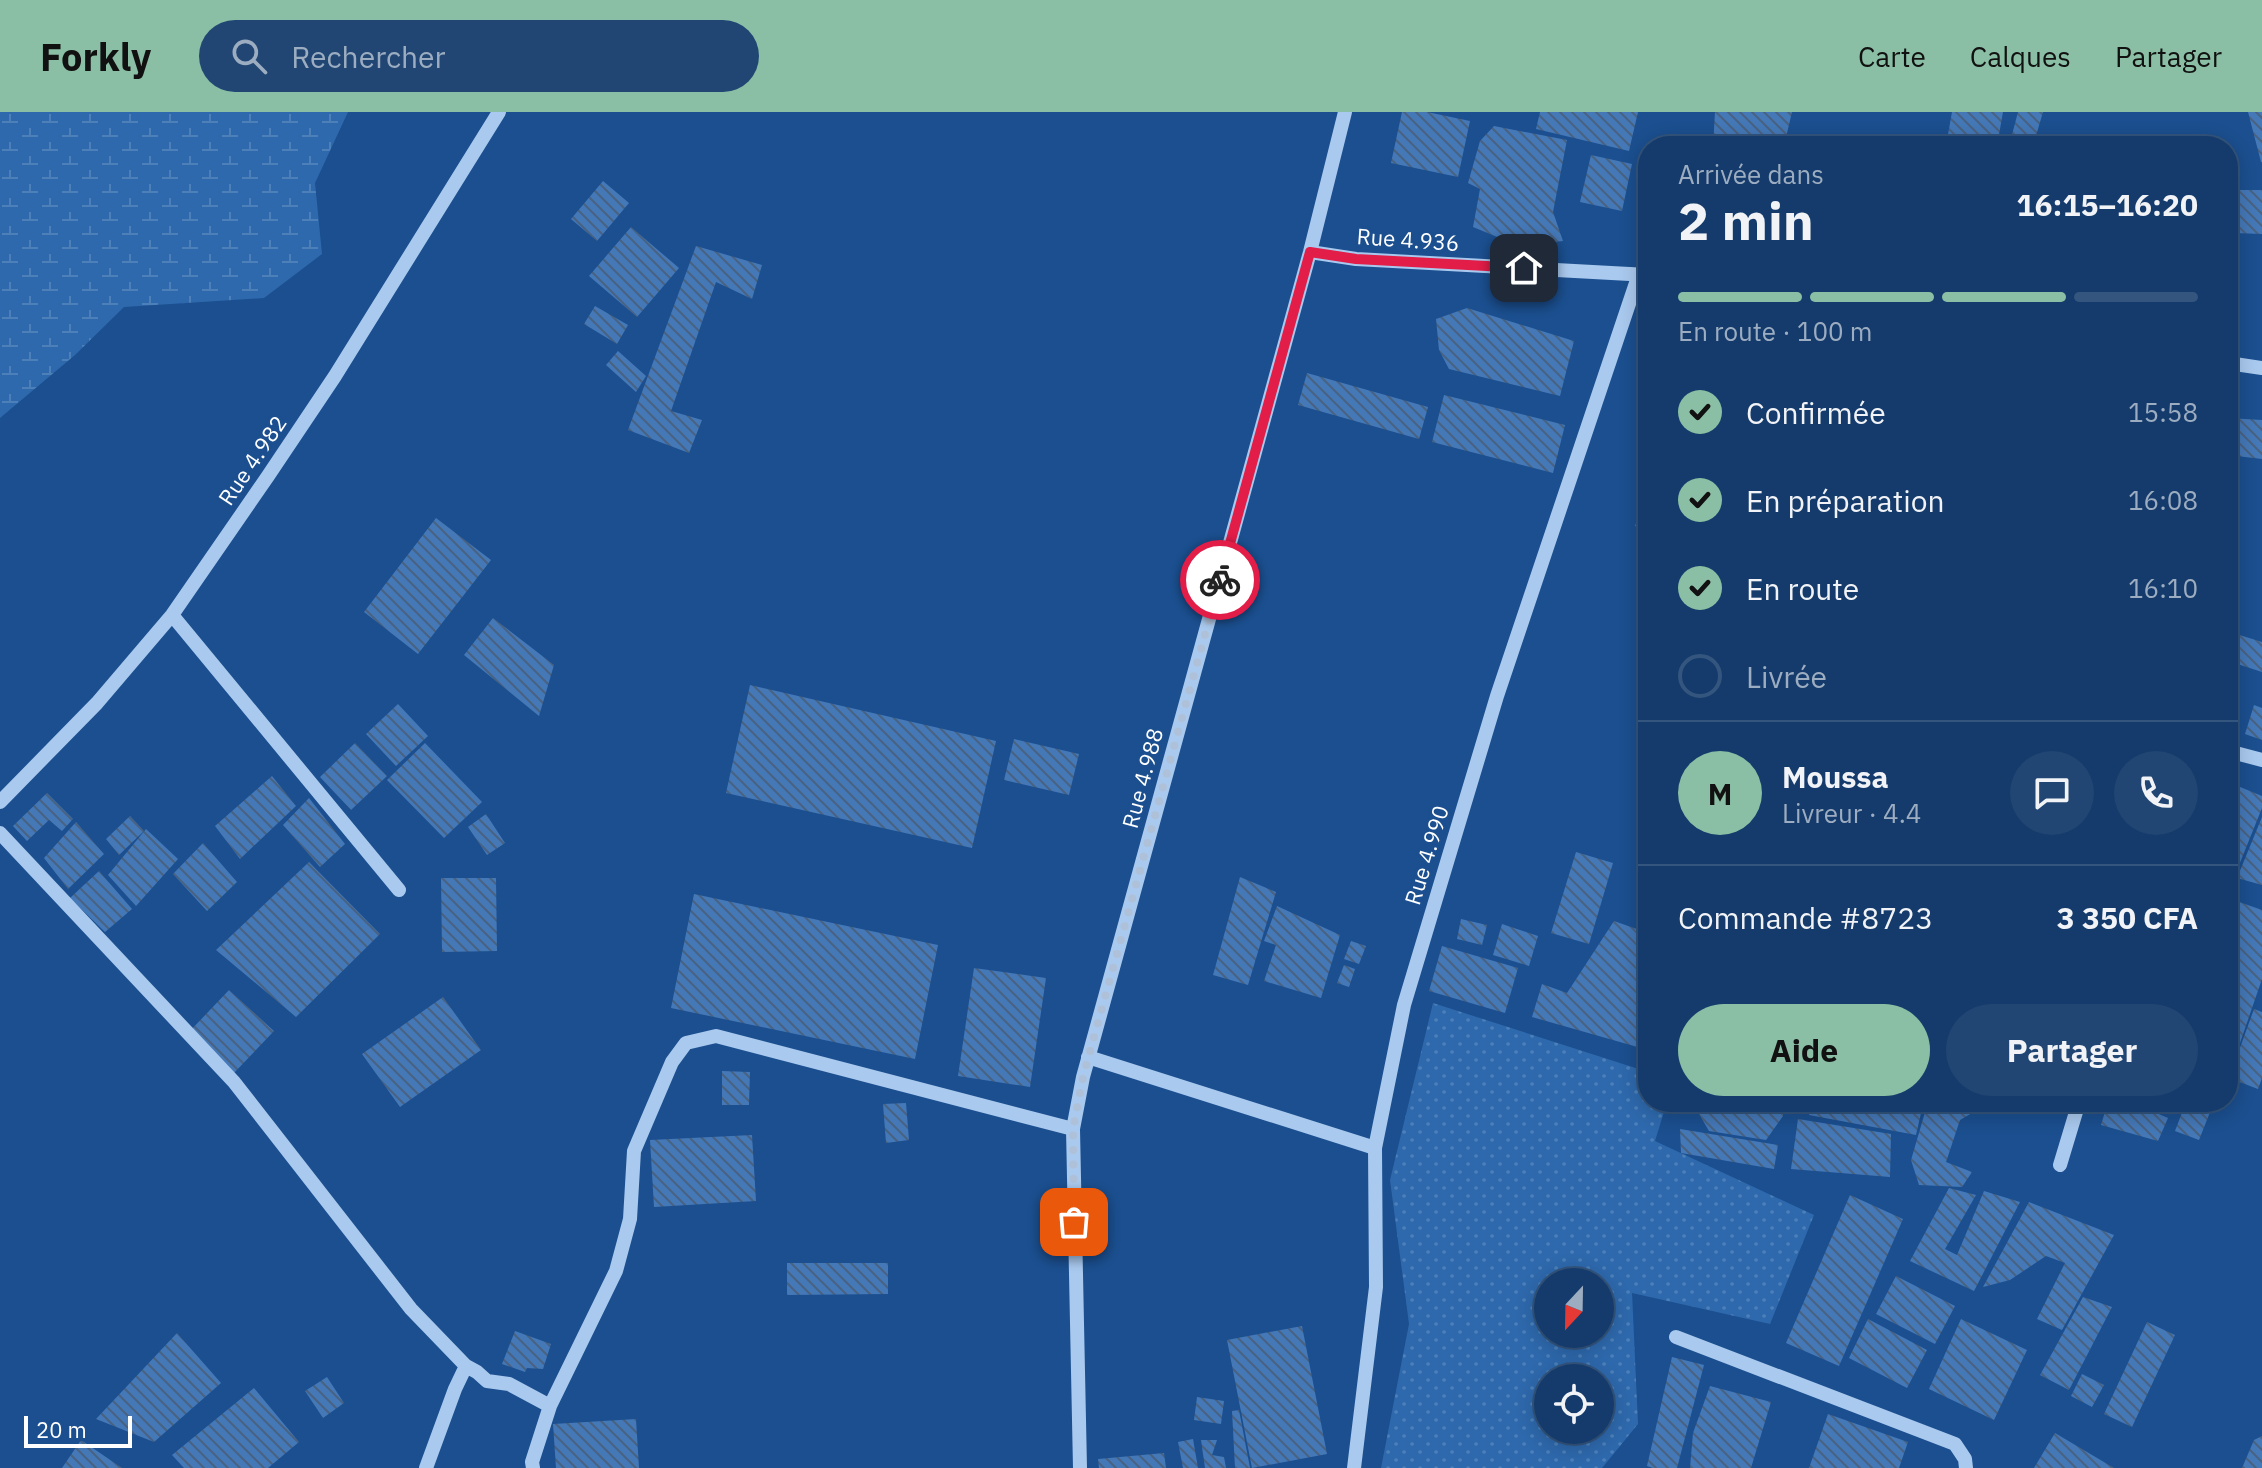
<!DOCTYPE html>
<html lang="fr">
<meta charset="utf-8">
<style>
:root{--surface:#143b6b;--page:#214673;--text:#f1f3f6;--muted:#9dadc1;--line:#33557e;--accent:#8abfa5}
body{margin:0;font-family:"IBM Plex Sans",sans-serif;background:var(--page);color:var(--text);height:100vh;display:flex;flex-direction:column;font-size:30px;white-space:nowrap}
*{box-sizing:border-box;margin:0}
p{font-size:26px;color:var(--muted)}
.icon{flex:none;width:44px;height:44px;fill:none;stroke:currentColor;stroke-width:2;stroke-linecap:round;stroke-linejoin:round}
.map{position:relative;flex:1;overflow:hidden}
.panel{position:absolute;left:1638px;top:24px;width:600px;height:976px;display:flex;flex-direction:column;background:var(--surface);border-radius:32px;box-shadow:0 4px 20px #0003,0 0 0 2px var(--line)}
.panel>*{flex:none}
.needle{width:52px;rotate:202deg}
.tools{position:absolute;left:1534px;top:1156px;display:grid;gap:16px}
.tools a{display:grid;place-items:center;width:80px;height:80px;border-radius:50%;background:var(--surface);box-shadow:0 4px 20px #0003,0 0 0 2px var(--line);font-size:40px}
.scale{position:absolute;left:24px;bottom:20px;width:108px;box-sizing:border-box;padding-left:8px;border:4px solid #fff;border-top:0;font-size:22px;line-height:28px;white-space:nowrap;color:#fff;-webkit-text-stroke:6px #1b4f8f;paint-order:stroke}
.pin{position:absolute;display:grid;place-items:center;width:68px;height:68px;color:#fff;margin:-34px;border-radius:16px;box-shadow:0 4px 12px #0006}
.courier{position:absolute;display:grid;place-items:center;width:80px;height:80px;margin:-40px;border:6px solid #e11d48;border-radius:50%;background:#fff;color:#222;box-shadow:0 2px 10px #0007}
.headline em{font-style:normal;font-weight:800}
.headline div{display:flex;flex-direction:column-reverse}
.headline{display:flex;align-items:center;justify-content:space-between;height:136px;padding:0 40px}
h1{font-size:52px;font-weight:800;line-height:60px}
.bar{display:grid;grid-template-columns:repeat(4,1fr);gap:12px 8px;align-content:center;height:96px;padding:0 40px}
.bar i{height:10px;border-radius:6px;background:var(--line)}
.bar .on{background:var(--accent)}
.bar p{grid-column:span 4}
.line{display:flex;align-items:center;gap:20px;padding:0 40px;border-top:2px solid var(--line)}
.line div{flex:1}
.round{display:grid;place-items:center;flex:none;width:84px;height:84px;border-radius:42px;background:var(--page)}
ol{padding:0 40px;list-style:none}
li{display:flex;align-items:center;gap:24px;height:88px}
li p{margin-inline-start:auto}
li .icon{padding:8px;border-radius:50%;background:var(--accent);color:#111;stroke-width:4}
li:last-child{color:var(--muted)}
li i{width:44px;height:44px;border:4px solid var(--line);border-radius:50%}
.primary-button{display:flex;gap:16px;margin-top:auto;padding:16px 40px}
.primary-button a{flex:1;height:92px;border-radius:48px;background:var(--accent);color:#111;font-size:32px;font-weight:800;line-height:92px;text-align:center}
.primary-button a+a{background:var(--page);color:var(--text)}
header{display:flex;align-items:center;gap:48px;box-sizing:border-box;height:112px;padding:0 40px;background:var(--accent);color:#111}
header strong{font-size:38px}
nav{display:flex;gap:44px;margin-inline-start:auto;font-size:28px}
.search{width:560px;height:72px;background:var(--page);display:flex;align-items:center;gap:20px;box-sizing:border-box;padding:0 28px;border-radius:44px;color:var(--muted);font-size:30px}
.map>svg:first-child{display:block}
</style>
<header>
<strong>Forkly</strong>
<div class="search"><svg class="icon" aria-label="search" viewBox="0 0 24 24"><circle cx="10" cy="10" r="6"/><path d="M15 15l6 6"/></svg>Rechercher</div>
<nav><a>Carte</a><a>Calques</a><a>Partager</a></nav>
</header>
<div class="map">
<svg width="2262" height="1356" viewBox="0 0 2262 1356">
<defs>
<pattern id="grass-dots" width="8" height="8" patternUnits="userSpaceOnUse" patternTransform="scale(2)"><rect width="8" height="8" fill="#2e69ad"/><path d="M2 2h.1M6 6h.1" fill="none" stroke="#4d80b9" stroke-width="1.8" stroke-linecap="round"/></pattern>
<pattern id="wetland-marsh" width="20" height="14" patternUnits="userSpaceOnUse" patternTransform="scale(2)"><rect width="20" height="14" fill="#2e69ad"/><path d="M1 5h8M5 5V1M11 12h8M15 12V8" fill="none" stroke="#4d80b9"/></pattern>
<pattern id="building-back-hatch" width="6" height="6" patternUnits="userSpaceOnUse" patternTransform="scale(2)"><rect width="6" height="6" fill="#4478b7"/><path d="M-1 5l2 2M0 0l6 6M5-1l2 2" fill="none" stroke="#486282"/></pattern>
</defs>
<rect width="100%" height="100%" fill="#1b4f8f"/>
<path fill="url(#grass-dots)" fill-rule="evenodd" d="M1433,891l215,69v30h19l-12,39 159,74 -44,109 -138,-31 6,131 -36,44h-221l28,-144 -19,-144zM1548,1170h52v52h-52zM1548,1266h52v52h-52z"/>
<path fill="url(#wetland-marsh)" d="M0,0h348l-33,71 7,71 -58,44 -140,9 -49,48 -75,63z"/>
<path fill="url(#building-back-hatch)" d="M1402,0h25l43,9 -12,56 -67,-14z
M1540,0h98l-9,39 -93,-22z
M1715,0h77l-8,34h-71z
M1952,0h51l-6,34h-19l-31,-6z
M2018,0h25l-10,34h-24z
M2248,0h14v50h-1z
M1494,14l73,14 -14,72 10,29 -44,5 -46,-19 7,-38 -12,-6 12,-42z
M1591,43l41,9 -10,47 -42,-9z
M603,69l26,22 -32,38 -26,-22z
M2234,78h28v44l-28,-1z
M631,115l48,41 -42,49 -48,-41z
M696,134l66,19 -10,34 -36,-17 -45,129 31,9 -13,33 -61,-23z
M595,194l33,19 -11,19 -33,-20z
M1467,196l107,33 -14,55 -111,-27 -10,-19 -3,-31z
M618,239l28,25 -10,16 -30,-27z
M1307,261l121,34 -9,32 -121,-34z
M1444,283l121,30 -12,48 -121,-31z
M2228,306l34,2v39l-34,-4z
M1640,398l8,2v18l-13,-4z
M436,406l55,42 -73,94 -54,-42z
M493,506l61,47 -15,51 -75,-61z
M2230,520l32,10v30l-34,-11z
M2228,557l6,1 -5,23h-1z
M750,573l246,56 -24,107 -246,-55z
M398,592l30,32 -32,30 -30,-32z
M2254,593l8,3v32l-17,-6z
M1014,627l65,15 -10,41 -65,-15z
M355,631l32,33 -36,34 -31,-33z
M425,631l57,59 -38,36 -57,-58z
M272,664l24,30 -56,53 -25,-33z
M2228,670l34,14v12l-27,67 -7,-3z
M47,681l26,26 -11,12 -13,-11 -22,21 -14,-15z
M309,686l36,46 -25,23 -37,-42z
M486,702l19,29 -18,12 -19,-28z
M130,704l14,15 -25,24 -13,-16z
M2262,705v68l-25,-7z
M76,710l28,32 -36,35 -24,-31z
M146,717l32,30 -42,47 -28,-31z
M203,731l34,39 -30,29 -34,-37z
M1576,740l37,11 -24,81 -38,-11z
M309,750l71,72 -84,83 -80,-67z
M99,759l33,38 -27,23 -35,-34z
M1240,765l36,15 -28,93 -35,-10z
M441,766h55l1,73 -55,1z
M694,782l244,51 -23,114 -244,-51z
M2228,786l34,12v69l-22,64 -12,-6v-49l10,-42 -10,-4z
M1277,794l63,29 -19,63 -57,-17 12,-36 -12,-4z
M1461,807l26,6 -5,20 -25,-6z
M1614,809l34,12v117l-116,-33 10,-33 25,9z
M1502,812l36,12 -9,30 -36,-11z
M1351,829l15,5 -7,18 -15,-5z
M1442,834l76,22 -13,45 -76,-22z
M1344,853l11,4 -6,18 -12,-4z
M974,856l72,10 -16,109 -72,-11z
M229,878l45,41 -40,42 -45,-41z
M443,885l38,53 -81,57 -38,-53z
M2254,897l8,3v66l-4,11 -29,-11z
M2228,929l9,4 -9,19z
M722,959l28,1 -1,33h-27z
M1692,990h92l-1,14 -17,24 -57,-9z
M1812,990h82v8l27,3 -5,22 -107,-20z
M1928,990h36l15,7 -19,11 -14,42 26,10 -10,15 -43,-2 -8,-25z
M2108,990h23l37,16 -10,23 -57,-16z
M2186,990h28l-15,38 -24,-9z
M906,991l3,37 -23,3 -3,-39z
M1798,1007l93,15 -1,43 -99,-8z
M1680,1017l98,16 -4,24 -93,-16z
M752,1023l4,66 -102,6 -4,-67z
M1949,1076l27,7 -31,54 12,6 27,-64 36,11 -46,89 -64,-30z
M1850,1083l53,24 -64,147 -53,-23z
M2029,1090l85,33 -52,95 -25,-11 28,-56 -19,-7 -36,24 -27,7z
M787,1151h101v31l-101,1z
M1896,1164l59,30 -20,38 -59,-30z
M2083,1185l29,10 -43,83 -29,-15z
M1868,1207l59,31 -20,38 -58,-30z
M1961,1207l66,31 -33,70 -65,-31z
M2147,1210l28,13 -43,92 -28,-13z
M1302,1214l25,128 -75,14 -25,-128z
M515,1219l36,13 -8,25 -16,-1 -2,4 -23,-8z
M177,1221l44,50 -67,59 -58,-23z
M1672,1245l32,8 -27,103h-24l-6,-2z
M2082,1262l22,11 -12,22 -21,-11z
M327,1265l17,26 -21,15 -18,-27z
M1710,1274l61,16 -20,66h-61l3,-35z
M254,1276l45,54 -31,26h-84l-12,-13z
M1197,1285l27,4 -3,23 -27,-4z
M1239,1298l11,58h-15l-3,-57z
M1828,1302l80,28 -9,26h-90z
M636,1307l3,49h-83l-3,-44z
M2055,1321l59,35h-80z
M2262,1324v32h-20l12,-28z
M1193,1327l5,29h-15l-5,-26z
M81,1328l41,28h-60z
M1201,1328h16l-5,15 12,2 2,11h-21z
M1164,1341l2,15h-67l-1,-9z"/>
<g fill="none" stroke-linecap="round" stroke-linejoin="round">
<path stroke="#a9c9ee" stroke-width="14" d="M1310,140l46,7 292,16
M2228,251l34,5
M172,503l227,275
M2228,639l34,9
M0,690l97,-99 75,-88 96,-139 67,-100 164,-264
M0,721l234,249 177,227 55,57 11,6 10,9 22,3 41,22
M1088,945l287,91
M2060,1053l19,-63
M1676,1225l279,107 10,15 1,9
M426,1356l29,-79 11,-23
M533,1356l-1,-6 18,-56 66,-135 14,-52 4,-68 38,-89 14,-19 30,-7 357,93
M1080,1356l-7,-339 10,-52 227,-825 35,-140
M1354,1356l22,-181 -1,-139 29,-143 93,-309 142,-422"/>
</g>
<g fill="none" stroke-linecap="round" stroke-linejoin="round">
<path stroke="#afc1d8" stroke-width="8" stroke-dasharray="0 14.4" d="M1074,1110l-1,-93 10,-52 137,-497"/>
<path stroke="#e11d48" stroke-width="10" d="M1220,468l90,-328 46,7 168,9"/>
</g>
<g text-anchor="middle" dominant-baseline="central" stroke-width="6" stroke-linejoin="round" paint-order="stroke">
<g font-size="22" fill="#fff" stroke="#1b4f8f">
<text transform="translate(1408 127) rotate(4)">Rue 4.936</text>
<text transform="translate(252 348) rotate(-56)">Rue 4.982</text>
<text transform="translate(1142 666) rotate(-75)">Rue 4.988</text>
<text transform="translate(1426 743) rotate(-73)">Rue 4.990</text>
</g>
</g>
</svg>
<div class="tools">
<a><svg class="needle" viewBox="-14 -14 28 28"><path d="M0-13l5 13h-10z" fill="#e53935"/><path d="M0 13l5-13h-10z" fill="#9dadc1"/></svg></a>
<a><svg class="icon" aria-label="locate" viewBox="0 0 24 24"><circle cx="12" cy="12" r="6"/><path d="M12 2v4M12 18v4M2 12h4M18 12h4"/></svg></a>
</div>
<div class="scale">20 m</div>
<div class="pin" style="left:1074px;top:1110px;background:#ea580c"><svg class="icon" aria-label="bag" viewBox="0 0 24 24"><path d="M5 8h14l-1 12H6zM9 8a3 3 0 0 1 6 0"/></svg></div>
<div class="pin" style="left:1524px;top:156px;background:#1f2937"><svg class="icon" aria-label="home" viewBox="0 0 24 24"><path d="M3 11l9-7 9 7M6 9v11h12V9"/></svg></div>
<div class="courier" style="left:1220px;top:468px"><svg class="icon" aria-label="bike" viewBox="0 0 24 24"><circle cx="6" cy="16" r="4"/><circle cx="18" cy="16" r="4"/><path d="M6 16l4-8h5l3 8M10 8l3 8H6M13 5h3"/></svg></div>
<section class="panel">
<div class="headline"><div><h1>2 min</h1><p>Arrivée dans</p></div><em>16:15–16:20</em></div>
<div class="bar"><i class="on"></i><i class="on"></i><i class="on"></i><i></i><p>En route · 100 m</p></div>
<ol>
<li><svg class="icon" aria-label="check" viewBox="0 0 24 24"><path d="M5 12l5 5 9-10"/></svg>Confirmée<p>15:58</p></li>
<li><svg class="icon" aria-label="check" viewBox="0 0 24 24"><path d="M5 12l5 5 9-10"/></svg>En préparation<p>16:08</p></li>
<li><svg class="icon" aria-label="check" viewBox="0 0 24 24"><path d="M5 12l5 5 9-10"/></svg>En route<p>16:10</p></li>
<li><i></i>Livrée</li>
</ol>
<div class="line" style="height:144px"><b class="round" style="background:var(--accent);color:#111">M</b><div><b>Moussa</b><p>Livreur · 4.4</p></div><a class="round"><svg class="icon" aria-label="chat" viewBox="0 0 24 24"><path d="M4 5h16v11H9l-5 4z"/></svg></a><a class="round"><svg class="icon" aria-label="phone" viewBox="0 0 24 24"><path d="M5 4h4l2 5-3 2q2 4 5 5l2-3 5 2v4C11 20 4 13 5 4z"/></svg></a></div>
<div class="line" style="height:104px"><div>Commande #8723</div><b>3 350 CFA</b></div>
<div class="primary-button"><a>Aide</a><a>Partager</a></div>
</section>
</div>
